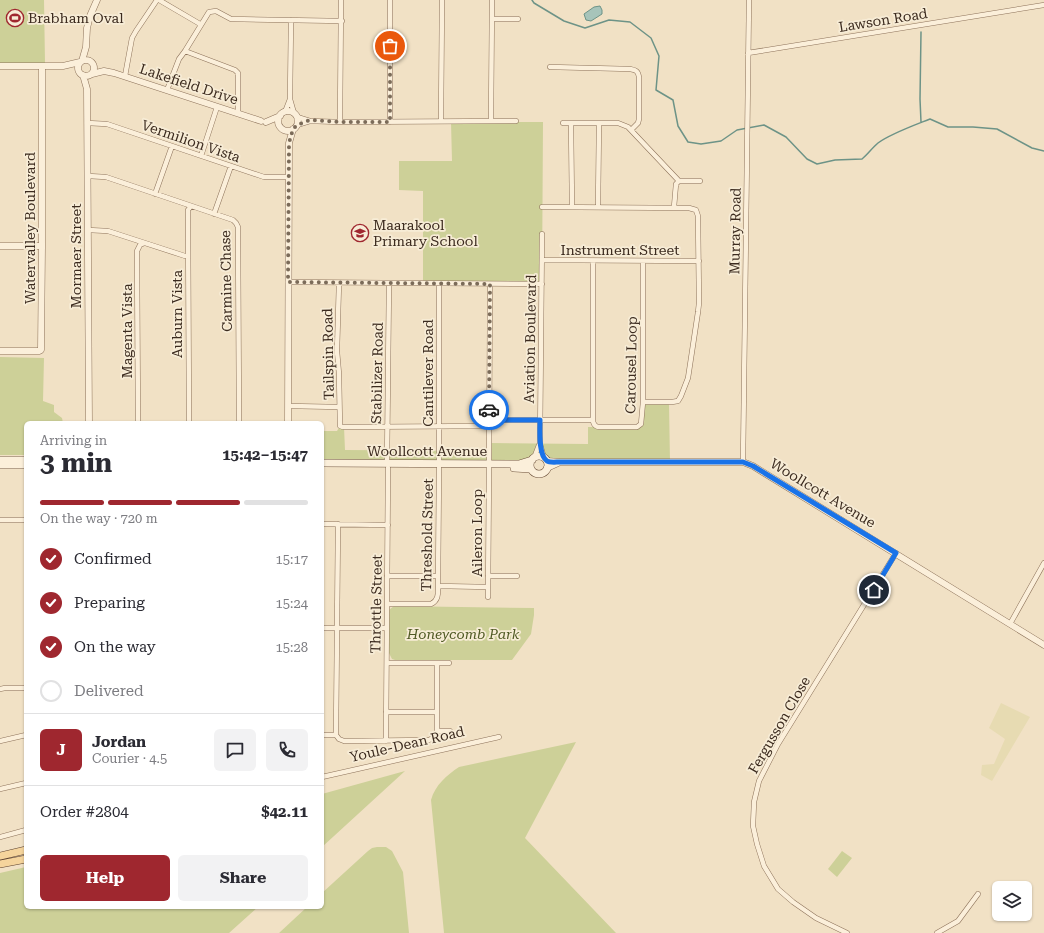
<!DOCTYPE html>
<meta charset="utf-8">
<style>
:root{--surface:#fff;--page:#f2f2f3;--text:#2b2b33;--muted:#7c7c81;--line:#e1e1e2;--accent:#9f272f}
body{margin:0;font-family:"Roboto Serif",serif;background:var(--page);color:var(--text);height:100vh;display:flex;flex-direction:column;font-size:15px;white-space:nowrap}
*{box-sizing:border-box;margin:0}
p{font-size:13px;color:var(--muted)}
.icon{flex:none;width:22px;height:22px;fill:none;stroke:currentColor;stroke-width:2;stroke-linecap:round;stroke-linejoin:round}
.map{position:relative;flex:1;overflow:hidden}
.sheet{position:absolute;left:24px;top:421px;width:300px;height:488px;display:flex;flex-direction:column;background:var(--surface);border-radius:6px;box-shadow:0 1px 3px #0004}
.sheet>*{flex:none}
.fabs{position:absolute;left:992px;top:881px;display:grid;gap:8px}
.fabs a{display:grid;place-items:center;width:40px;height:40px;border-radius:6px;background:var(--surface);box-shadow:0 1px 3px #0004;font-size:20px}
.pin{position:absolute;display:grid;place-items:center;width:34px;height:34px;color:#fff;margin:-17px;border:2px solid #fff;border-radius:50%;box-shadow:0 1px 4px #0007}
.courier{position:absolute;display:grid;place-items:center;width:40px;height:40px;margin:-20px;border:3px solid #1a73e8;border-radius:50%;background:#fff;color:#222;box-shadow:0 1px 5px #0007}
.overview em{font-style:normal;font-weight:700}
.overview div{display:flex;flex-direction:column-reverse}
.overview{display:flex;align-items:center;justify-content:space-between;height:68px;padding:0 16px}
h1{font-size:26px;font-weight:700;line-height:30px}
.bar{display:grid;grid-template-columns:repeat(4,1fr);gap:6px 4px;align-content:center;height:48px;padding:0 16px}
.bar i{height:5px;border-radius:3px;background:var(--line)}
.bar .on{background:var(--accent)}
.bar p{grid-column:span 4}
.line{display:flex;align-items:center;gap:10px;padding:0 16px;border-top:1px solid var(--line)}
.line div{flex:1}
.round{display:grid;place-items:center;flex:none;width:42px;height:42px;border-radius:6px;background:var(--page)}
ol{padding:0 16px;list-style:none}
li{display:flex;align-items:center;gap:12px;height:44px}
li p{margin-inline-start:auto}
li .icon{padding:4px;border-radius:50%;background:var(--accent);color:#fff;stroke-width:4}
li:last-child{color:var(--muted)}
li i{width:22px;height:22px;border:2px solid var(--line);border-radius:50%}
.button{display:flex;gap:8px;margin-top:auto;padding:8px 16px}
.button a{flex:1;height:46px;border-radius:6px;background:var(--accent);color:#fff;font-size:16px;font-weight:700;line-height:46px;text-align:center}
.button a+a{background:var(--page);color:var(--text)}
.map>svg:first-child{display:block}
</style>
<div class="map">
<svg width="1044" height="933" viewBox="0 0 1044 933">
<rect width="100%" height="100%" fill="#f1e1c5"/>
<path fill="#e7dbb2" d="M1001,703l29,14 -38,64 -11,-6 1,-10 12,-1 11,-25 -16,-11z"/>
<path fill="#cdd098" d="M0,0h44l1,63 -45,1z
M451,122h92l-1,162 -119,-1v-92l-24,-1v-29h53z
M0,357l44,1 -1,43 11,4v7l8,6 1,5h-37v32h-26z
M643,402l26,1 1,59h-110l-20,-5 -20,7 -198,-1v-32h15l3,-5 4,1 1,23 144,1v-8l99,1v-17h49l2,-1z
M394,606l140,2v7l-3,19 -19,26h-117l-3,-1 -3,-6v-43z
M576,742l-51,96 91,95h-172l-13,-133c4,-15 16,-25 28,-33z
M405,771l-83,76v-53z
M377,847h9l6,4 11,21 6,61h-130l28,-26h15v-14l46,-42 4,-3z
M842,851l10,7 -15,19 -9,-8z
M26,867v40h232l-29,26h-229v-60z"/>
<path fill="#a7c4ba" stroke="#6d9387" d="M600,6l2,4v4l-11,7 -5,-1 -2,-6 10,-7z"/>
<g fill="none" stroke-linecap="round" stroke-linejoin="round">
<path stroke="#6d9387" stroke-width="1.5" d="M532,0l2,3 30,18 21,7 24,-8 21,2 21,16 8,18 -3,34 17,10 5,26 10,16 13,2 20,-3 16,-11 27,-5 22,12 21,22 10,5 18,-4 27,-1c6,-5 10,-11 16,-16 12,-9 37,-18 52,-24l18,8h25l24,2 35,19 12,3
M921,32l-1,67 1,23"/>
<defs>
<path id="minor" d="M159,0l41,24
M492,19h26
M291,20l-1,79 4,14
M185,51l50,19 3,3v40
M748,53l296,-48
M550,67l80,2c6,1 8,2 9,8v42l-1,4 -7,7
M125,76l7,-38 4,-7 21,-31
M167,90l12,-31 6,-8 24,-39 7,-1 15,8 111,2
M285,112l5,-13
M297,117l13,4 30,1 176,-1
M441,121l1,-121
M491,121l1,-121
M340,122l1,-122
M390,122v-122
M87,123l20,1 157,53h25
M563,123h55l10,4 51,54
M571,123l1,84
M297,125l13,-4
M201,156l16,-49
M88,176l18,1 127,43 3,3 2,4 1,196
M155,194l17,-48
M542,207l147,1 7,2 2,6 1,87 -1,9 -10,66 -7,18 -3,5 -6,1h-29
M598,207l1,-84
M674,207l2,-23 3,-3h21
M214,214l17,-48
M88,230l20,1 77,25h3
M542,234l-2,210 4,14
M542,260l157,1
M593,261v159c0,4 2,6 5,7h39l4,-3 2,-22v-140
M288,282l254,2
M339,283l-2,68 2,23 1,52 3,1 146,-1
M289,406l50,1
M489,420h104
M138,423l-1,-172 3,-6 4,-2
M189,423l-1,-213 3,-4
M534,458l5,-13
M743,462l6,-462
M439,463v-180
M387,464l2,-181
M489,464l1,-180
M0,520h26
M322,524l66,1
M338,524l-2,211 3,4 5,2 85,-1 4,-2 4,-7v-67
M387,576h51
M488,576h29
M438,586l50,1
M488,597l1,-129
M387,604h44c8,-4 7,-11 7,-18l1,-118
M1010,624l34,-61
M322,628h64
M387,663h62
M0,689l5,-1h21
M386,712h51
M437,731h13
M322,735h14
M0,741l26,-6
M386,741l2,-273
M322,777l177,-40
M0,789l26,-6
M0,837l26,-7
M847,933l-31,-15 -23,-16 -15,-13 -14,-23 -7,-22 -4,-18 1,-24 5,-21 19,-37 118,-191
M937,933l21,-12 20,-27"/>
<path id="tertiary" d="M78 68a8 8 0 1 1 16 0a8 8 0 1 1-16 0Z
M82,61l4,-14 1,-19 3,-12 7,-16
M0,66h63l17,-4
M92,74l12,-3 10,2 147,48
M83,75l4,14 2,334
M278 121a10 10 0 1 1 20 0a10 10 0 1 1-20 0Z
M266,122l14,-6
M0,246h42
M0,351h39l2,-1 1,-104v-180
M288,423l1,-280 4,-14
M547,461l13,1h183l10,4 291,179
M547,468l11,-5"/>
<path id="secondary" d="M530 465a9 9 0 1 1 18 0a9 9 0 1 1-18 0Z
M0,460h26
M322,463l197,1 13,-4
M0,465h26
M514,468l17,1"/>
<path id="primary" d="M0,856l26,-6
M0,864l26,-5"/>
</defs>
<use href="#minor" stroke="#8d725a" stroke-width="5.5"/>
<use href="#tertiary" stroke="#8d725a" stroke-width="7"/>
<use href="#secondary" stroke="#6f533d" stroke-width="8"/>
<use href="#primary" stroke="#5b402e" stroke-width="8"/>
<use href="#minor" stroke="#fbefda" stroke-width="4.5"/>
<use href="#tertiary" stroke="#fbefda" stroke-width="6"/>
<use href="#secondary" stroke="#fbefda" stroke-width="7"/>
<use href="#primary" stroke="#f5d49c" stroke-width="7"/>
</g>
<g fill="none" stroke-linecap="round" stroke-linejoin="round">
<path stroke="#7b6b59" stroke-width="4" stroke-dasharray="0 7.2" d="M390,46v76h-50l-30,-2 -13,5 -4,4 -4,14 -1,139 202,2 -1,126"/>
<path stroke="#1a73e8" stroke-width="5" d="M489,410v10h51c0,10 -2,35 7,41 3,2 9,1 13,1h183l10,4 143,87 -22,37"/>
</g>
<defs>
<symbol id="stadium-ring" viewBox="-11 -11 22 22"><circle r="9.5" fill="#f7ecd6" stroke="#9f272f" stroke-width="1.5"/><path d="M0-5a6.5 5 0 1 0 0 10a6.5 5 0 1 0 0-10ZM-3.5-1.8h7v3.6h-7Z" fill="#9f272f"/></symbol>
<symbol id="school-ring" viewBox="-11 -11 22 22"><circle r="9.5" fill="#f7ecd6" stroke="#9f272f" stroke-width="1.5"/><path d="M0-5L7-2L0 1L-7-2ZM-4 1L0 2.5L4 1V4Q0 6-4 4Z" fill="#9f272f"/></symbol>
</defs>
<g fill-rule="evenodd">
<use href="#stadium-ring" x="5" y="8" width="20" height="20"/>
<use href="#school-ring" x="350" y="223" width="20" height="20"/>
</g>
<g text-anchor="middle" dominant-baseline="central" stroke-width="3.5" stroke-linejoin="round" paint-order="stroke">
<g font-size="14" fill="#3c2b1f" stroke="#f7ecd6" text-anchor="start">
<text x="28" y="18">Brabham Oval</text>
<text x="373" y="225">Maarakool<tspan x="373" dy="16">Primary School</tspan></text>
</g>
<g font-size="14" fill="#3c2b1f" stroke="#f7ecd6">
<text transform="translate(883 20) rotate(-9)">Lawson Road</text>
<text transform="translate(189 84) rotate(18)">Lakefield Drive</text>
<text transform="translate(191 141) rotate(19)">Vermilion Vista</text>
<text transform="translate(30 228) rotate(-90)">Watervalley Boulevard</text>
<text transform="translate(735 231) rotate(-89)">Murray Road</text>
<text x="620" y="250">Instrument Street</text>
<text transform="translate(76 256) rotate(-90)">Mormaer Street</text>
<text transform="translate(226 281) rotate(-91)">Carmine Chase</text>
<text transform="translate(177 314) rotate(-90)">Auburn Vista</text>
<text transform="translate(127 331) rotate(-90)">Magenta Vista</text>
<text transform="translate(530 339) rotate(-89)">Aviation Boulevard</text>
<text transform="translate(328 354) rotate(-91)">Tailspin Road</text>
<text transform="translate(631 365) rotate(-89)">Carousel Loop</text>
<text transform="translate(377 373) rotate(-89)">Stabilizer Road</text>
<text transform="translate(428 373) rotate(-90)">Cantilever Road</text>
<text x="427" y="451">Woollcott Avenue</text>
<text transform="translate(823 493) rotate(31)">Woollcott Avenue</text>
<text transform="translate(477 533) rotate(-90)">Aileron Loop</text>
<text transform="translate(427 535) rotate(-89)">Threshold Street</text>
<text transform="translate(376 604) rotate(-89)">Throttle Street</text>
<text transform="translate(779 725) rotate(-60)">Fergusson Close</text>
<text transform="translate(407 744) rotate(-13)">Youle-Dean Road</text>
</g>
<g font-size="14" font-style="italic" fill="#505a24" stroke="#f7ecd6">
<text x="463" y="634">Honeycomb Park</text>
</g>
</g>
</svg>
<div class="fabs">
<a><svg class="icon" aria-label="layers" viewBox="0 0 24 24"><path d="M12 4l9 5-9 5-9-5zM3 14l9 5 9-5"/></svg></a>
</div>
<div class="pin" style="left:390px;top:46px;background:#ea580c"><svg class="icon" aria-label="bag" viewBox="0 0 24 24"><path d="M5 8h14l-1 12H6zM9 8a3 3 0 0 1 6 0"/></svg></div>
<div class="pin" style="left:874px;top:590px;background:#1f2937"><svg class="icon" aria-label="home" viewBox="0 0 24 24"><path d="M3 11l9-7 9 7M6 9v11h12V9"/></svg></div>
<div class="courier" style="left:489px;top:410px"><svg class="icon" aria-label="car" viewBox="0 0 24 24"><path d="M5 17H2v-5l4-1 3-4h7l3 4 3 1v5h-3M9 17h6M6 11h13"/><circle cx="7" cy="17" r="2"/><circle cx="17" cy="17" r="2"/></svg></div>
<section class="sheet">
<div class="overview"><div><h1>3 min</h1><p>Arriving in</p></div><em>15:42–15:47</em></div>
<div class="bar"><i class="on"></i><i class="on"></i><i class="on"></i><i></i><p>On the way · 720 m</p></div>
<ol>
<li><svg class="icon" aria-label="check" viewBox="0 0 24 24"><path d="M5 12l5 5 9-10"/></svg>Confirmed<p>15:17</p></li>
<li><svg class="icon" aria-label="check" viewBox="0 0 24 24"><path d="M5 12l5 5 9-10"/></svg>Preparing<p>15:24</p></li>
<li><svg class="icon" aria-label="check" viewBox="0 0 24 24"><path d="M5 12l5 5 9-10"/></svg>On the way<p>15:28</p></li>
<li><i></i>Delivered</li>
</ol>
<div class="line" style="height:72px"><b class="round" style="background:var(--accent);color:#fff">J</b><div><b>Jordan</b><p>Courier · 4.5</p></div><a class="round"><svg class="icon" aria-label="chat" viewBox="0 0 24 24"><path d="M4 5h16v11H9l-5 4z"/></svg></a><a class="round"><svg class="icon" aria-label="phone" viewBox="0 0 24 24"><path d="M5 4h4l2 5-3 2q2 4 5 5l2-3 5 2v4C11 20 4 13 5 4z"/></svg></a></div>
<div class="line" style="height:52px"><div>Order #2804</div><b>$42.11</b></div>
<div class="button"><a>Help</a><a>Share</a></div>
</section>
</div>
